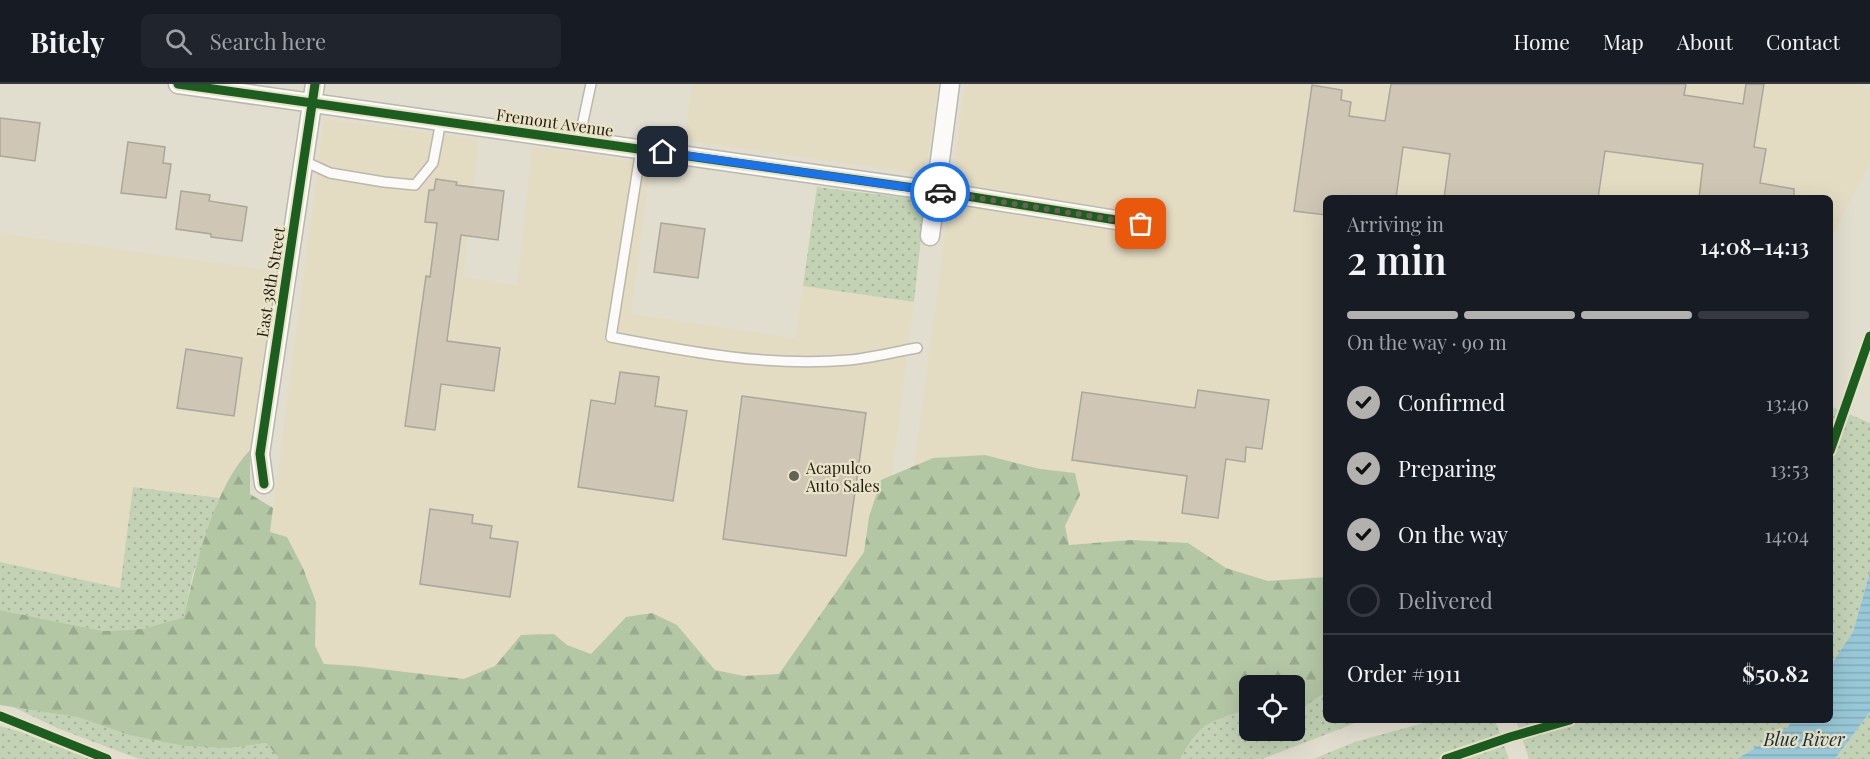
<!DOCTYPE html>
<meta charset="utf-8">
<style>
:root{--surface:#171b24;--page:#20242c;--text:#f1f3f6;--muted:#9ea1a6;--line:#363941;--accent:#b2b1ae}
body{margin:0;font-family:"Playfair Display",serif;background:var(--page);color:var(--text);height:100vh;display:flex;flex-direction:column;font-size:22px;white-space:nowrap}
*{box-sizing:border-box;margin:0}
p{font-size:20px;color:var(--muted)}
.icon{flex:none;width:33px;height:33px;fill:none;stroke:currentColor;stroke-width:2;stroke-linecap:round;stroke-linejoin:round}
.map{position:relative;flex:1;overflow:hidden}
.sheet{position:absolute;left:1323px;top:111px;width:510px;height:528px;display:flex;flex-direction:column;background:var(--surface);border-radius:9px;box-shadow:0 6px 24px #0002}
.sheet>*{flex:none}
.tools{position:absolute;left:1239px;top:591px;display:grid;gap:12px}
.tools a{display:grid;place-items:center;width:66px;height:66px;border-radius:9px;background:var(--surface);box-shadow:0 6px 24px #0002;font-size:30px}
.pin{position:absolute;display:grid;place-items:center;width:51px;height:51px;color:#fff;margin:-26px;border-radius:12px;box-shadow:0 3px 9px #0006}
.courier{position:absolute;display:grid;place-items:center;width:60px;height:60px;margin:-30px;border:4px solid #1a73e8;border-radius:50%;background:#fff;color:#222;box-shadow:0 2px 8px #0007}
.summary em{font-style:normal;font-weight:600}
.summary div{display:flex;flex-direction:column-reverse}
.summary{display:flex;align-items:center;justify-content:space-between;height:102px;padding:0 24px}
h1{font-size:39px;font-weight:600;line-height:45px}
.bar{display:grid;grid-template-columns:repeat(4,1fr);gap:9px 6px;align-content:center;height:72px;padding:0 24px}
.bar i{height:8px;border-radius:4px;background:var(--line)}
.bar .current{background:var(--accent)}
.bar p{grid-column:span 4}
.line{display:flex;align-items:center;gap:15px;padding:0 24px;border-top:2px solid var(--line)}
.line div{flex:1}
ol{padding:0 24px;list-style:none}
li{display:flex;align-items:center;gap:18px;height:66px}
li p{margin-inline-start:auto}
li .icon{padding:6px;border-radius:50%;background:var(--accent);color:#111;stroke-width:4}
li:last-child{color:var(--muted)}
li i{width:33px;height:33px;border:3px solid var(--line);border-radius:50%}
header{display:flex;align-items:center;gap:36px;box-sizing:border-box;height:84px;padding:0 30px;background:var(--surface);border-bottom:2px solid var(--line)}
header strong{font-size:28px}
nav{display:flex;gap:33px;margin-inline-start:auto;font-size:21px}
.search{width:420px;height:54px;background:var(--page);display:flex;align-items:center;gap:15px;box-sizing:border-box;padding:0 21px;border-radius:9px;color:var(--muted);font-size:22px}
.map>svg:first-child{display:block}
</style>
<header>
<strong>Bitely</strong>
<div class="search"><svg class="icon" aria-label="search" viewBox="0 0 24 24"><circle cx="10" cy="10" r="6"/><path d="M15 15l6 6"/></svg>Search here</div>
<nav><a>Home</a><a>Map</a><a>About</a><a>Contact</a></nav>
</header>
<div class="map">
<svg width="1870" height="675" viewBox="0 0 1870 675">
<defs>
<pattern id="grass-dots" width="8" height="8" patternUnits="userSpaceOnUse" patternTransform="scale(1.5)"><rect width="8" height="8" fill="#c3d2b5"/><path d="M2 2h.1M6 6h.1" fill="none" stroke="#a7b49b" stroke-width="1.8" stroke-linecap="round"/></pattern>
<pattern id="forest-firs" width="22" height="20" patternUnits="userSpaceOnUse" patternTransform="scale(1.5)"><rect width="22" height="20" fill="#b4c7a5"/><path d="M5 1l3.5 6h-7zM16 11l3.5 6h-7z" fill="#9aaa8d"/></pattern>
<pattern id="water-rules" width="6" height="5" patternUnits="userSpaceOnUse" patternTransform="scale(1.5)"><rect width="6" height="5" fill="#98c8d7"/><path d="M0 2.5h6" fill="none" stroke="#83abb8"/></pattern>
</defs>
<rect width="100%" height="100%" fill="#e2decf"/>
<path fill="#e3dbc2" d="M692,0h246l-9,66 -4,16 -12,7 -228,-33z
M965,0h897l8,8v71l-40,78v-43h-504v379l-57,4 -43,-13 -38,-25 -57,-3 -62,5 -4,-19 15,-31 -5,-22 -35,-4 -55,-14 -51,3 -20,8z
M324,35l155,21 -16,137 54,9 15,-140 119,19 -20,149 164,24 8,-52 111,16 -22,174 -11,4 -12,37 -5,35 -85,122 -35,2 -29,-6 -37,-45 -52,-8 -35,37 -24,-9 -13,-11 -33,1 -26,31 -31,13 -108,-13 -32,-2 -9,-18 1,-44 -13,-34 -16,-31 -17,-5z
M0,149l275,38 -25,179 -12,12 -19,36 -86,-11 -13,102 -120,-27z"/>
<path fill="url(#grass-dots)" d="M817,103l99,12 8,12 -10,91 -111,-16z
M1830,322l40,17v149l-17,60 -23,34z
M133,403l86,11 -27,79 -8,40 -42,12 -39,2 -103,-21v-48l120,26z
M1326,608v28h37l-101,39h-82c5,-10 14,-24 24,-32 8,-6 35,-16 45,-17l1,20h44l1,-23h9z
M11,622l66,11 52,18 101,13 36,-5 14,16h-141l-82,-31z
M1870,628v47h-35z
M1434,636h61l14,39h-196l42,-17z
M1516,636h277l-6,8 -50,31h-208z
M0,642l21,6 69,27h-90z"/>
<path fill="url(#forest-firs)" d="M250,366v44l23,14 -3,24 17,5 16,31 13,34 -1,44 9,18 32,2 108,13 31,-13 26,-31 33,-1 13,11 24,9 35,-37 26,-4 25,12 38,45 29,6 35,-2 85,-122 5,-35 12,-37 52,-22 52,-3 55,14 35,4 5,22 -15,31 4,19 62,-5 57,3 38,25 42,13 58,-4v115l-22,15h-9l-1,-21h-44l-1,24c-10,1 -37,11 -45,17 -10,8 -19,22 -24,32h-900l-14,-16 -36,5 -45,-2 -56,-11 -52,-18 -77,-12v-95l103,21 39,-2 42,-12c11,-50 30,-130 66,-167z"/>
<path fill="url(#water-rules)" d="M1870,488v140l-35,47h-98l50,-31 6,-8h37v-54l23,-34z"/>
<path fill="#cfc6b5" stroke="#aaa69b" stroke-width="1.5" d="M1391,0h295l-2,11 59,9 3,-20h18l-10,63 12,2 -6,34 34,6v9h-95l4,-34 -98,-13 -7,47h-154l6,-44 -47,-7 -7,51h-70v17l-32,-4 18,-126 30,5 -1,10 10,2 -2,14 36,5z
M0,34l40,5 -5,38 -35,-5z
M128,58l37,5 -2,16 8,1 -5,34 -45,-5z
M436,95l21,3 -1,3 48,6 -6,49 -37,-5 -14,106 53,7 -6,43 -53,-7 -6,46 -30,-4 21,-150 4,1 7,-54 -12,-1 4,-32h5z
M181,107l29,4 -1,6 38,6 -5,34 -31,-4v-3l-35,-5z
M661,139l44,6 -7,49 -44,-6z
M186,265l56,9 -8,58 -57,-8z
M620,288l39,5 -4,29 32,5 -14,90 -95,-14 13,-87 24,4z
M1198,306l71,10 -7,49 -16,-2 -1,15 -19,-3 -8,59 -36,-5 5,-37 -115,-16 10,-68 113,16z
M742,312l124,17 -20,143 -123,-17z
M430,425l43,6 -1,8 20,3 -2,12 28,4 -8,55 -90,-13z"/>
<g fill="none" stroke-linecap="round" stroke-linejoin="round">
<defs>
<path id="service" d="M579,56l12,-56
M641,65l-30,188c78,15 158,30 238,23 22,-2 45,-8 68,-12
M304,77l26,12 54,9 31,3 18,-22 8,-42"/>
<path id="minor" d="M178,0l757,107 206,33
M930,152l20,-152
M264,400l-4,-30 55,-370"/>
</defs>
<use href="#service" stroke="#bab7ac" stroke-width="12"/>
<use href="#minor" stroke="#bab7ac" stroke-width="21"/>
<use href="#service" stroke="#fbfaf8" stroke-width="9"/>
<use href="#minor" stroke="#fbfaf8" stroke-width="18"/>
<defs>
<path id="cycleway" d="M178,0l757,107 206,33
M1830,367l40,-115
M264,400l-4,-30 55,-370
M0,632l107,43
M1446,675l64,-22 60,-17"/>
</defs>
<use href="#cycleway" stroke="#eae2c7" stroke-width="13"/>
<use href="#cycleway" stroke="#1b5e20" stroke-width="9"/>
</g>
<g fill="none" stroke-linecap="round" stroke-linejoin="round">
<path stroke="#646155" stroke-width="6" stroke-dasharray="0 10.8" d="M940,108l201,32"/>
<path stroke="#1a73e8" stroke-width="8" d="M663,68l277,40"/>
</g>
<circle fill="#646155" stroke="#eae2c7" stroke-width="2" cx="794" cy="392" r="6"/>
<g text-anchor="middle" dominant-baseline="central" stroke-width="4.5" stroke-linejoin="round" paint-order="stroke">
<g font-size="16" fill="#201d13" stroke="#eae2c7">
<text transform="translate(555 38) rotate(8)">Fremont Avenue</text>
<text transform="translate(270 198) rotate(-81)">East 38th Street</text>
</g>
<g font-size="16" fill="#201d13" stroke="#eae2c7" text-anchor="start">
<text x="806" y="383">Acapulco<tspan x="806" dy="18">Auto Sales</tspan></text>
</g>
<g font-size="18" font-style="italic" fill="#0f313d" stroke="#eae2c7">
<text x="1804" y="655">Blue River</text>
</g>
</g>
</svg>
<div class="tools">
<a><svg class="icon" aria-label="locate" viewBox="0 0 24 24"><circle cx="12" cy="12" r="6"/><path d="M12 2v4M12 18v4M2 12h4M18 12h4"/></svg></a>
</div>
<div class="pin" style="left:1141px;top:140px;background:#ea580c"><svg class="icon" aria-label="bag" viewBox="0 0 24 24"><path d="M5 8h14l-1 12H6zM9 8a3 3 0 0 1 6 0"/></svg></div>
<div class="pin" style="left:663px;top:68px;background:#1f2937"><svg class="icon" aria-label="home" viewBox="0 0 24 24"><path d="M3 11l9-7 9 7M6 9v11h12V9"/></svg></div>
<div class="courier" style="left:940px;top:108px"><svg class="icon" aria-label="car" viewBox="0 0 24 24"><path d="M5 17H2v-5l4-1 3-4h7l3 4 3 1v5h-3M9 17h6M6 11h13"/><circle cx="7" cy="17" r="2"/><circle cx="17" cy="17" r="2"/></svg></div>
<section class="sheet">
<div class="summary"><div><h1>2 min</h1><p>Arriving in</p></div><em>14:08–14:13</em></div>
<div class="bar"><i class="current"></i><i class="current"></i><i class="current"></i><i></i><p>On the way · 90 m</p></div>
<ol>
<li><svg class="icon" aria-label="check" viewBox="0 0 24 24"><path d="M5 12l5 5 9-10"/></svg>Confirmed<p>13:40</p></li>
<li><svg class="icon" aria-label="check" viewBox="0 0 24 24"><path d="M5 12l5 5 9-10"/></svg>Preparing<p>13:53</p></li>
<li><svg class="icon" aria-label="check" viewBox="0 0 24 24"><path d="M5 12l5 5 9-10"/></svg>On the way<p>14:04</p></li>
<li><i></i>Delivered</li>
</ol>
<div class="line" style="height:78px"><div>Order #1911</div><b>$50.82</b></div>
</section>
</div>
